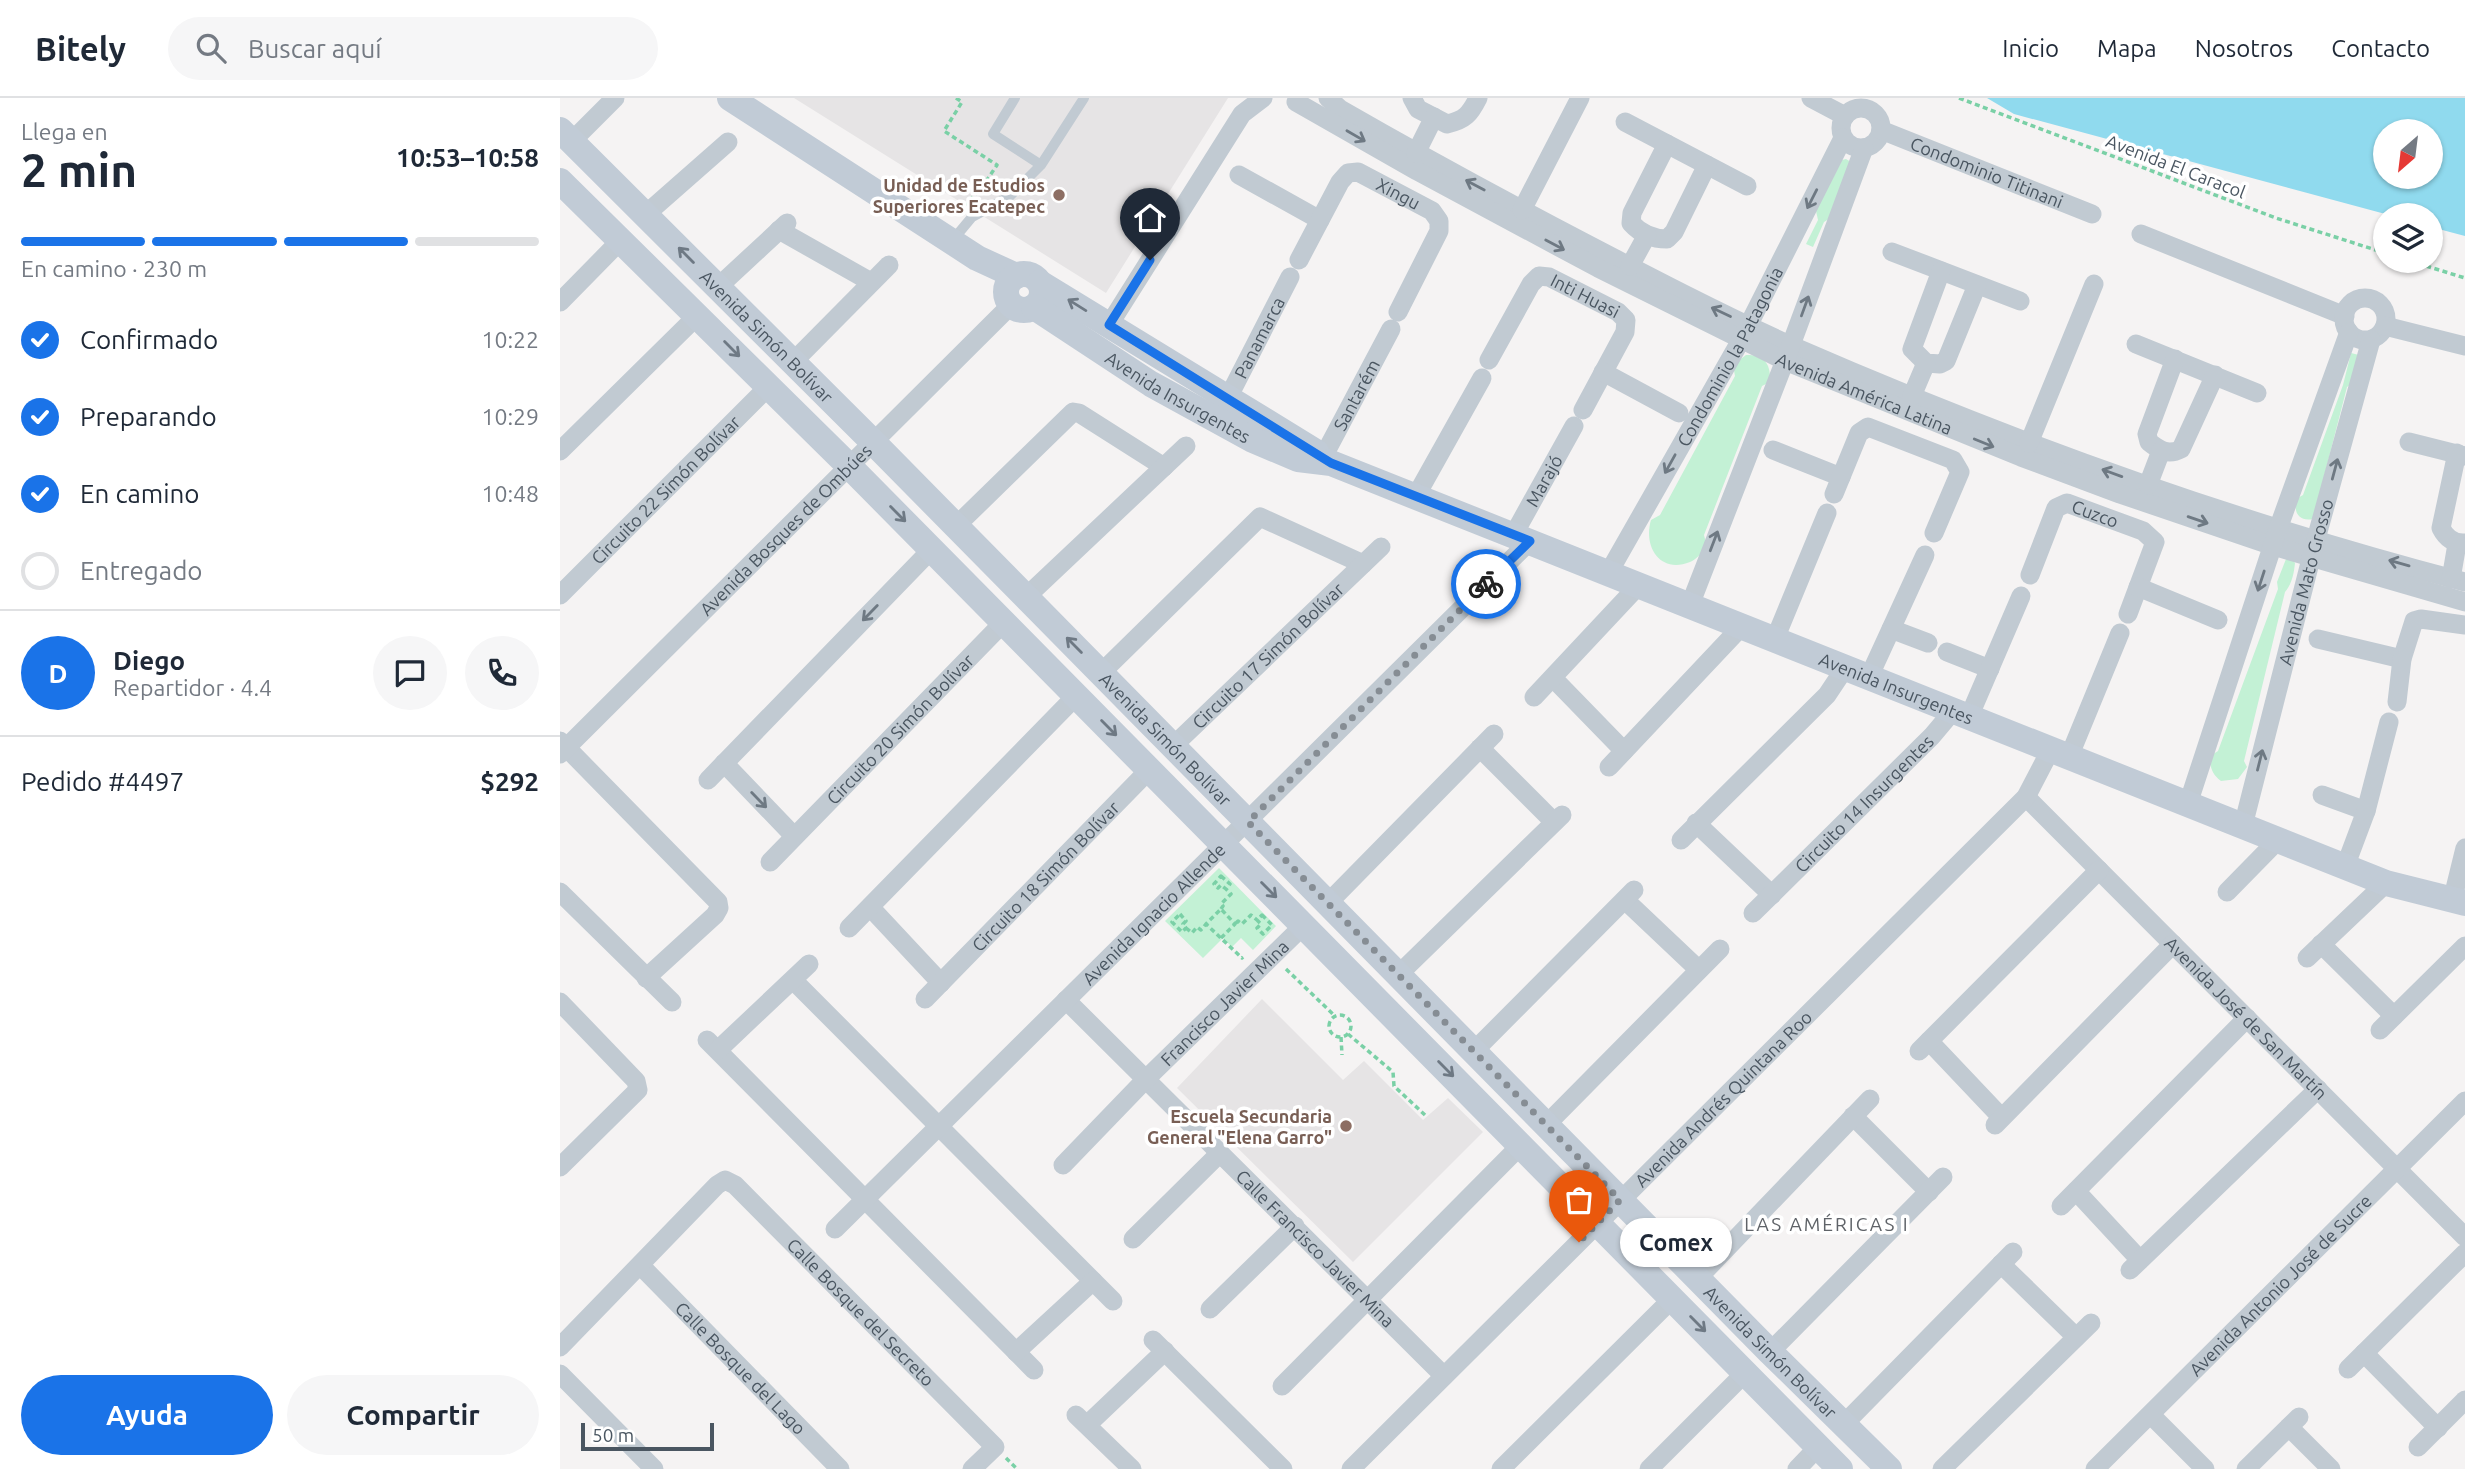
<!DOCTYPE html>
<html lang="es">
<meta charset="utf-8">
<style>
:root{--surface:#fff;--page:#f6f6f7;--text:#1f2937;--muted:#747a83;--line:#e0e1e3;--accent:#1a73e8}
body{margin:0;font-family:Ubuntu,sans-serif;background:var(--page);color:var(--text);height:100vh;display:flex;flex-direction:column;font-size:26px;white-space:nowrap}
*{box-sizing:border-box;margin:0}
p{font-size:23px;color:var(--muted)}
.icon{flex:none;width:38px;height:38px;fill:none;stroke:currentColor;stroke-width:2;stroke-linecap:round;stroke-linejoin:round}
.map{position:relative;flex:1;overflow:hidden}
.side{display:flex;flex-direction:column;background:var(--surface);width:560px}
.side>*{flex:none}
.needle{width:46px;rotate:208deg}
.fabs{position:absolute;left:1813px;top:21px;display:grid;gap:14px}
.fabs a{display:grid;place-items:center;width:70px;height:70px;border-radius:50%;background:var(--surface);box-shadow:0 2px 5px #0004;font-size:35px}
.scale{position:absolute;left:21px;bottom:18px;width:133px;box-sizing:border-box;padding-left:7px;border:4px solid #4a5661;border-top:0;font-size:19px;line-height:24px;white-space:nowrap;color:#4a5661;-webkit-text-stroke:5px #fff;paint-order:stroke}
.pin{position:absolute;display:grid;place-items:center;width:60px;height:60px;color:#fff;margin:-72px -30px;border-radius:50% 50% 50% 0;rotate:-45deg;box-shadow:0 0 7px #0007}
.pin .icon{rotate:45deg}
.courier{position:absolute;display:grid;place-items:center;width:70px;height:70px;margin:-35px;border:5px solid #1a73e8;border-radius:50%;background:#fff;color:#222;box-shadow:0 2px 9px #0007}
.bubble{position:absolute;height:49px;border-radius:24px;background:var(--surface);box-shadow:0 2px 5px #0004;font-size:23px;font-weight:700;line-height:49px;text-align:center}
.head em{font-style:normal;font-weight:700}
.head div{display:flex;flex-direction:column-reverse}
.head{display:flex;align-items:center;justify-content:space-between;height:119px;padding:0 21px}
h1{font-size:46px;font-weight:700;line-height:52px}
.bar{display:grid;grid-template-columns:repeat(4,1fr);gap:10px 7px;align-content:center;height:84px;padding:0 21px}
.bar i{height:9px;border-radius:5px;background:var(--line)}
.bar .on{background:var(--accent)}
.bar p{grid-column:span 4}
.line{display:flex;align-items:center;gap:18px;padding:0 21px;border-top:2px solid var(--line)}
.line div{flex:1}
.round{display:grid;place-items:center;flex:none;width:74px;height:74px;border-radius:37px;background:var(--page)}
ol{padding:0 21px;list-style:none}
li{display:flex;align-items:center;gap:21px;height:77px}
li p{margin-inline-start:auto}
li .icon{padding:7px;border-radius:50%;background:var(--accent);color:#fff;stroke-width:4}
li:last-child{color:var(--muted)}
li i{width:38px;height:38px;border:4px solid var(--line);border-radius:50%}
.primary-button{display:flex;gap:14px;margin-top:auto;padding:14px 21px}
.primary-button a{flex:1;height:80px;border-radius:42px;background:var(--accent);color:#fff;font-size:28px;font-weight:700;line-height:80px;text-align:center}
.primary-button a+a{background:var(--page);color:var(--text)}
header{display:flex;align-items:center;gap:42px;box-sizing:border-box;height:98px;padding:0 35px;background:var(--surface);border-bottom:2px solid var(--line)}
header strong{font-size:33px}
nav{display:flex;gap:38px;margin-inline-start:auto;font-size:24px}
.search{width:490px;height:63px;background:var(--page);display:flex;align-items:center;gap:18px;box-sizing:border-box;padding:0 24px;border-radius:38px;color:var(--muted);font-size:26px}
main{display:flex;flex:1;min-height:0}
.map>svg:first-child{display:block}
</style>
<header>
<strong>Bitely</strong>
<div class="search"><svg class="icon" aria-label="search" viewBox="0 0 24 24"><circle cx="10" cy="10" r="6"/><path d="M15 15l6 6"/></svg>Buscar aquí</div>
<nav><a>Inicio</a><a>Mapa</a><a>Nosotros</a><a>Contacto</a></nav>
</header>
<main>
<section class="side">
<div class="head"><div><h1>2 min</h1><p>Llega en</p></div><em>10:53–10:58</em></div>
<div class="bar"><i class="on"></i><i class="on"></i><i class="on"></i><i></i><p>En camino · 230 m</p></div>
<ol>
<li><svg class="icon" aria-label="check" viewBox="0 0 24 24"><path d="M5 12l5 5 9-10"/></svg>Confirmado<p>10:22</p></li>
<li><svg class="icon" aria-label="check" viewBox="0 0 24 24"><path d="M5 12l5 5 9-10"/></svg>Preparando<p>10:29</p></li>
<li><svg class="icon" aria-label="check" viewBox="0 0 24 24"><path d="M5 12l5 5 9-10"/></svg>En camino<p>10:48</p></li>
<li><i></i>Entregado</li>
</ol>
<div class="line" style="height:126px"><b class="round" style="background:var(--accent);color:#fff">D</b><div><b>Diego</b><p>Repartidor · 4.4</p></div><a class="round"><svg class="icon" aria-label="chat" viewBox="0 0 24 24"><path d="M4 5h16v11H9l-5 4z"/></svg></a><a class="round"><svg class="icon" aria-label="phone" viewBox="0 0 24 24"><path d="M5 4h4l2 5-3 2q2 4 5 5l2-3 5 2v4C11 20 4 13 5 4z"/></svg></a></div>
<div class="line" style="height:91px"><div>Pedido #4497</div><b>$292</b></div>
<div class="primary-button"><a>Ayuda</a><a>Compartir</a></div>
</section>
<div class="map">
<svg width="1905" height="1371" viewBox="0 0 1905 1371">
<rect width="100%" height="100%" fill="#f5f3f3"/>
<path fill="#e6e4e5" d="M234,0h434l-122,195z
M702,901l81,81 21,-19 59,59 25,-22 35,34 -130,130 -176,-174z"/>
<path fill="#c3f1d5" d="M1286,61l5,3 -19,55 -8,5 -11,25 -7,-3 12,-24 -2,-9 26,-51z
M1791,255l8,2 -8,29 -4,3 -29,113 -1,18c-16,5 -24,-3 -21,-19l7,-4 40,-110z
M1186,257c19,0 25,9 24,27l-8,4 -58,149 3,12c-5,5 -11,13 -17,15 -30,12 -47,-15 -39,-42l9,-5 75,-139 -2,-11z
M1726,461h6l3,4c-1,10 -3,21 -10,29l-41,169 3,6 -9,12 -17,2c-9,-7 -11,-13 -11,-25l8,-5 60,-162 -1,-7z
M659,770l57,58 -23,24 -12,-12 -9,9 -9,-9 -20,20 -38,-37z"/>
<path fill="#90daee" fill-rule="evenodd" d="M1427,0h478v138l-34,-9v-12h-42l-375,-101zM1825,33h46v46h-46z"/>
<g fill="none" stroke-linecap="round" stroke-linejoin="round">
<path stroke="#7ad0a6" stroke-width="3.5" stroke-dasharray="5 3.5" stroke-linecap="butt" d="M396,0l6,4 -18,29 53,34 -10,15 -21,25
M1399,0l317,120 109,35
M1850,163l55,17
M661,778l9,8 -4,5 -5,-4 -3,3 -4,-4z
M661,811l2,-3 -2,-2 10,-10 -5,-5
M620,816l6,7 -3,3 3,4 -4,4 -10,-10z
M702,817l10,10 -9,9 -6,-6 4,-4 -4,-4z
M676,825l2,-2 4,3 9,-9 6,5
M626,830l6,5 5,-6 4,3 5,-6
M661,840l14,-14 -14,-15 -15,15 36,34 1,-1
M726,871l49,47
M769 928a11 11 0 1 1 22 0a11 11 0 1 1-22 0Z
M788,936l45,38 1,14 31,29
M781,939l1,18
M446,1360l11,11"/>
<path stroke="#c1cad2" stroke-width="10" d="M455,0l-22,36 48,31
M392,143l20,-24 37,-20 32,-32 43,-67"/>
<g stroke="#c1cad2" stroke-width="19">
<path d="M768,0l12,11c80,46 161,90 243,133 69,36 138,72 209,104 218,95 443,176 673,236"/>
<path d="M852,0l6,11 29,15c18,-4 23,-10 31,-26"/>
<path d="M1251,0l34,18"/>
<path id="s1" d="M736,4l121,69 181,97 187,93 236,96 99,37 153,52 192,56"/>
<circle cx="1301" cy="30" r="20"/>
<path d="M1065,24l122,64"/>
<path id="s2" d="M1321,32l211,84"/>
<path d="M12,43l43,-43"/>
<path d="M1107,46l-35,69 -1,10c10,11 22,16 36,16l7,-7 33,-67"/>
<path d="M856,55l18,-36"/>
<path d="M679,77l81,45"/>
<path d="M962,112l58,-112"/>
<path d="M85,117l83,-73"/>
<path d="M219,132l92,52"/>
<path d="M1581,136l204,82"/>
<path d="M1332,154l128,49"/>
<path id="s3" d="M739,162l41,-78 8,-9 10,-1 74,39 7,10v10l-41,81"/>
<path d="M1070,168l17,-31"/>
<path d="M1381,173l-29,78 14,14 14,1 6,-3 31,-76"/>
<path d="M158,189l69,-64"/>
<circle cx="1805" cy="221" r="21"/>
<path d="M0,204l61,-62"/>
<path d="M549,227l133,-211 21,-16"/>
<path d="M1825,228l80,20"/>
<path d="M1576,246l121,49"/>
<path d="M1615,261l-28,75 2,8c10,8 19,14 32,7l34,-74"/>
<path id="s4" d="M929,262l42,-76 8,-8 10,1 69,35 8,8 -1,12 -42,78"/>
<path d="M233,264l96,-97"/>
<path d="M1043,274l76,41"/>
<path d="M1352,298l14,-33"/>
<path id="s5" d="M668,300l62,-121"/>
<path d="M1849,344l56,14"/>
<path d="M1469,345l65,-159"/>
<path d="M1213,352l68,27"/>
<path d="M0,353l138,-136"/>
<path d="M1897,355l-16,75c5,10 13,16 24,15"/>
<path id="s6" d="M761,363l70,-132"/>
<path d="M1588,387l13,-34"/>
<path d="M1274,396l25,-61 9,-6 85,33 7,12 -26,61"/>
<path d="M856,398l66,-118"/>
<path d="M396,428l117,-114 6,1 85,54"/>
<path id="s7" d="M954,436l60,-108"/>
<path id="s8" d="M1049,474l132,-232 102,-202"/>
<path id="s9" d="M1470,477l26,-67 11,-5 76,28 12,11 -27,72"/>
<path d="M1891,481l6,-35"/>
<path d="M1578,489l80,33"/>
<path id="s10" d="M0,497l209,-209"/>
<path d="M466,499l160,-151"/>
<path d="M1130,507l101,-260 73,-197"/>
<path d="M1331,531l37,14"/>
<path d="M1215,541l52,-126"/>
<path d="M1758,541l84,20"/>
<path d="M1387,554l43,17"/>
<path d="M541,575l159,-156 103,47"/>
<path d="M1309,579l56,-122"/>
<path d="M993,580l71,73"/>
<path d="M974,599l105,-112"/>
<path d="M1837,604l5,-43 12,-38 7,-2 44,6"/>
<path d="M1409,619l52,-121"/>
<path d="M0,643l158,161 1,6 -4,7 -69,63"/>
<path id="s11" d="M613,648l208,-199"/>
<path d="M920,650l74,74"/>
<path id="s12" d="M0,656l452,-450"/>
<path d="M1509,659l51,-124"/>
<path d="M164,665l70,73"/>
<path d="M1049,669l133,-141"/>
<path d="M148,682l224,-231"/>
<path d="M1762,697l44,16"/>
<path id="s13" d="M1466,699l439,440"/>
<path d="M1628,706l90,-275 71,-197"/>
<path d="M1136,725l76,72"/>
<path id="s14" d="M1683,728l73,-287 55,-199"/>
<path d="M1121,742l146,-145 18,-27"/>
<path id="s15" d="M210,764l234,-240"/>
<path d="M1785,769l21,-56 23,-89"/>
<path d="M0,794l112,110"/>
<path d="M1667,794l51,-52"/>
<path d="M1065,802l74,70"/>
<path d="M1892,803l13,-53"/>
<path d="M768,805l166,-169"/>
<path d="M310,809l71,76"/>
<path id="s16" d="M1193,815l179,-177 21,-25"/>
<path d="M289,830l228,-233"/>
<path d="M1761,846l73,72"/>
<path d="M1747,860l79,-75"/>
<path d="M838,877l164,-160"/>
<path d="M233,882l320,321"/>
<path id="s17" d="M365,901l225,-230"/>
<path id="s18" d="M506,902l378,376"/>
<path d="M0,904l76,79 2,9 -78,77"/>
<path d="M1820,932l85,-84"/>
<path d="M147,942l327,330"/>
<path d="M1369,943l72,76"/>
<path d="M158,952l91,-86"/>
<path d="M1359,953l180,-181"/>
<path d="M913,954l161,-162"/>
<path d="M1293,1018l76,76"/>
<path d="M986,1027l174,-176"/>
<path d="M1435,1027l178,-181"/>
<path id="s19" d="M503,1067l82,-85 159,-155"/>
<path d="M1516,1093l64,69"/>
<path d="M1501,1108l186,-188"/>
<path id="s20" d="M275,1131l695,-688"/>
<path d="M573,1141l87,-86"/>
<path d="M1441,1166l75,73"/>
<path id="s21" d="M80,1167l200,204"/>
<path d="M1570,1172l188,-181"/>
<path d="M1138,1180l172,-179"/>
<path d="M650,1211l85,-83"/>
<path d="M593,1242l130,129"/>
<path id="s22" d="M0,1249l157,-162 8,-5 10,5 260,262 -23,22"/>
<path d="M456,1254l77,-71"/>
<path d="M1210,1254l173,-175"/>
<path d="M1804,1255l74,75"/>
<path d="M1788,1271l117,-116"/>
<path d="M0,1276l94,95"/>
<path d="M722,1288l239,-241"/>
<path d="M516,1317l56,54"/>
<path d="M1591,1317l54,54"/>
<path d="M1284,1326l169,-172"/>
<path d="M527,1327l78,-74"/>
<path d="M1729,1329l42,42"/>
<path d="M1858,1349l47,-47"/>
<path id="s23" d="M791,1371l675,-672 25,-48"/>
<path d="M941,1371l171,-170"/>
<path d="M1089,1371l97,-97"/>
<path d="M1237,1371l21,-22"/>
<path d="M1382,1371l149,-146"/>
<path id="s24" d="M1535,1371l370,-368"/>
<path d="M1686,1371l53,-52"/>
</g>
<g stroke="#c1cbd6" stroke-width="26">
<path d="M170,0l247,160 39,18"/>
<path id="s25" d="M0,32l313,312 897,910 119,117"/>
<path d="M0,83l289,285 991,1003"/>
<circle cx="464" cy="194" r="18"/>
<path d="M480,185l276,169"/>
<path id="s26" d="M474,209l117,77 102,56 45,19 33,4 1055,420 79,20"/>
</g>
</g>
<defs><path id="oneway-shaft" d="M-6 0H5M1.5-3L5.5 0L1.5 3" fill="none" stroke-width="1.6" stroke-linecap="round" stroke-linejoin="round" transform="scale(1.75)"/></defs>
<g stroke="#6e7983">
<use href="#oneway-shaft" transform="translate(796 38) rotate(30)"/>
<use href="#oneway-shaft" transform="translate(915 87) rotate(-152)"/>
<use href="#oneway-shaft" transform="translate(1252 101) rotate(117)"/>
<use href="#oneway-shaft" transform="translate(995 147) rotate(28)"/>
<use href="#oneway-shaft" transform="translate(1245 208) rotate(-70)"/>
<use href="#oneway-shaft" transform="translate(1161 214) rotate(-155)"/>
<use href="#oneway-shaft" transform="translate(1424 345) rotate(22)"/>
<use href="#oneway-shaft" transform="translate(1110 366) rotate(119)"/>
<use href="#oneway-shaft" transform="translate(1775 371) rotate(-75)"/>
<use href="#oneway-shaft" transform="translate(1552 375) rotate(-160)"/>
<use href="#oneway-shaft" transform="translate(1638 422) rotate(19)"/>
<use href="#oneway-shaft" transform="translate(1154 443) rotate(-69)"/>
<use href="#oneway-shaft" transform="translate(1839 465) rotate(-164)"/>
<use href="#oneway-shaft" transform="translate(1701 483) rotate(108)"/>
<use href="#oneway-shaft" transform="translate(310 515) rotate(134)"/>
<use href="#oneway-shaft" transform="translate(1700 662) rotate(-76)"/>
<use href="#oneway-shaft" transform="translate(199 702) rotate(46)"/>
</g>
<g stroke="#6e7984">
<use href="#oneway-shaft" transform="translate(126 157) rotate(-135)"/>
<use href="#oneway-shaft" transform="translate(517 207) rotate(-148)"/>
<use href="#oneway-shaft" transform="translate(172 251) rotate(45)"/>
<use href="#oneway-shaft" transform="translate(338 416) rotate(45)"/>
<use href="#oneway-shaft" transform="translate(514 547) rotate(-135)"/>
<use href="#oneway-shaft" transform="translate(549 630) rotate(45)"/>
<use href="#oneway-shaft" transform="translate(709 792) rotate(45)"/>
<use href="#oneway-shaft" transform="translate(886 971) rotate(45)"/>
<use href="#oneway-shaft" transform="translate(1138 1226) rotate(45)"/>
</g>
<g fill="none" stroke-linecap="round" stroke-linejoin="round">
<path stroke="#868d94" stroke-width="7" stroke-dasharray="0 12.6" d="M926,486l-238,238 372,378 -41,42"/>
<path stroke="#1a73e8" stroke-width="9" d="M590,162l-41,65 222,138 199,78 -44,43"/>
</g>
<g fill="#8d6e63" stroke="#fff" stroke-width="2.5">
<circle cx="499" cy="97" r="7"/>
<circle cx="786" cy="1028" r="7"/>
</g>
<g text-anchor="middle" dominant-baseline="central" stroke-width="7" stroke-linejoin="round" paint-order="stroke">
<g font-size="18" fill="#4a5661" stroke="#fff">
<text transform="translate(1616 68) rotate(21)">Avenida El Caracol</text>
<text stroke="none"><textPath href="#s2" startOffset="114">Condominio Titinani</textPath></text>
<text stroke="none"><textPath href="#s3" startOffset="156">Xingu</textPath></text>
<text stroke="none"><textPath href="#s4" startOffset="149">Inti Huasi</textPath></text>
<text stroke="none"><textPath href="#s25" startOffset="292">Avenida Simón Bolívar</textPath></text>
<text stroke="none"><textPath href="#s5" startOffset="68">Panamarca</textPath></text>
<text stroke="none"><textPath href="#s8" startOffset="247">Condominio la Patagonia</textPath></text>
<text stroke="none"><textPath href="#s1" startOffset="639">Avenida América Latina</textPath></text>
<text stroke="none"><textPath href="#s6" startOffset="75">Santarém</textPath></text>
<text stroke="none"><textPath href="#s26" startOffset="170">Avenida Insurgentes</textPath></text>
<text stroke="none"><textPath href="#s7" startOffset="61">Marajó</textPath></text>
<text stroke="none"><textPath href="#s10" startOffset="149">Circuito 22 Simón Bolívar</textPath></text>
<text stroke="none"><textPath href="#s9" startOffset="114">Cuzco</textPath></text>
<text stroke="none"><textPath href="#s12" startOffset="318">Avenida Bosques de Ombúes</textPath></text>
<text stroke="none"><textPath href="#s14" startOffset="252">Avenida Mato Grosso</textPath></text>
<text stroke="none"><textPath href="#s11" startOffset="131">Circuito 17 Simón Bolívar</textPath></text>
<text stroke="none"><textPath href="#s26" startOffset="947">Avenida Insurgentes</textPath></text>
<text stroke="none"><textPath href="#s15" startOffset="186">Circuito 20 Simón Bolívar</textPath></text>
<text stroke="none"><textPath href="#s25" startOffset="859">Avenida Simón Bolívar</textPath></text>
<text stroke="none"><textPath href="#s16" startOffset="156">Circuito 14 Insurgentes</textPath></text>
<text stroke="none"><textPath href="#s17" startOffset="172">Circuito 18 Simón Bolívar</textPath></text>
<text stroke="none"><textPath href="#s20" startOffset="448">Avenida Ignacio Allende</textPath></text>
<text stroke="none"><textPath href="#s19" startOffset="229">Francisco Javier Mina</textPath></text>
<text stroke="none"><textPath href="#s13" startOffset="312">Avenida José de San Martín</textPath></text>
<text stroke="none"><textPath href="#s23" startOffset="525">Avenida Andrés Quintana Roo</textPath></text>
<text stroke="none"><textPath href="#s18" startOffset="352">Calle Francisco Javier Mina</textPath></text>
<text stroke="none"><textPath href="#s24" startOffset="261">Avenida Antonio José de Sucre</textPath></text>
<text stroke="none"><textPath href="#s22" startOffset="425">Calle Bosque del Secreto</textPath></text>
<text stroke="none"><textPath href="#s25" startOffset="1720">Avenida Simón Bolívar</textPath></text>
<text stroke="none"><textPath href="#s21" startOffset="144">Calle Bosque del Lago</textPath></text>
</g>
<g font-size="18" font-weight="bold" fill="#785e54" stroke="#fff" text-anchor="end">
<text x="485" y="87">Unidad de Estudios<tspan x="485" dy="21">Superiores Ecatepec</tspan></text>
<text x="772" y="1018">Escuela Secundaria<tspan x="772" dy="21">General "Elena Garro"</tspan></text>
</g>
<g font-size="19" letter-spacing="2" fill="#5f6368" stroke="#fff">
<text x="1267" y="1126">LAS AMÉRICAS I</text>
</g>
</g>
</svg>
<div class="fabs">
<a><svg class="needle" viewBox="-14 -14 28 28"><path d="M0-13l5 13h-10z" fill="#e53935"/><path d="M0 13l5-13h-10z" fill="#747a83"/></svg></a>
<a><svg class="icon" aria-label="layers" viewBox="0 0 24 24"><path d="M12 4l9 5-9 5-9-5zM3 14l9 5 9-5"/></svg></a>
</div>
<div class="scale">50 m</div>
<div class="pin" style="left:1019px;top:1144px;background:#ea580c"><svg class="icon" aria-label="bag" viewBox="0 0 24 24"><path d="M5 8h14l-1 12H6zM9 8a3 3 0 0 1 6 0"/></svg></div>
<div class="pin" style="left:590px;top:162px;background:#1f2937"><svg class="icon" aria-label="home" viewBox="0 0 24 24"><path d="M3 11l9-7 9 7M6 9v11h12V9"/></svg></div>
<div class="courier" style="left:926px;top:486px"><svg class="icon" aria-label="bike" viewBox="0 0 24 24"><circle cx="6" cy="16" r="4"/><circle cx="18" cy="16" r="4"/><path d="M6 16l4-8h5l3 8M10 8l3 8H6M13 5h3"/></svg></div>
<div class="bubble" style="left:1060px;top:1120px;width:112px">Comex</div>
</div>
</main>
